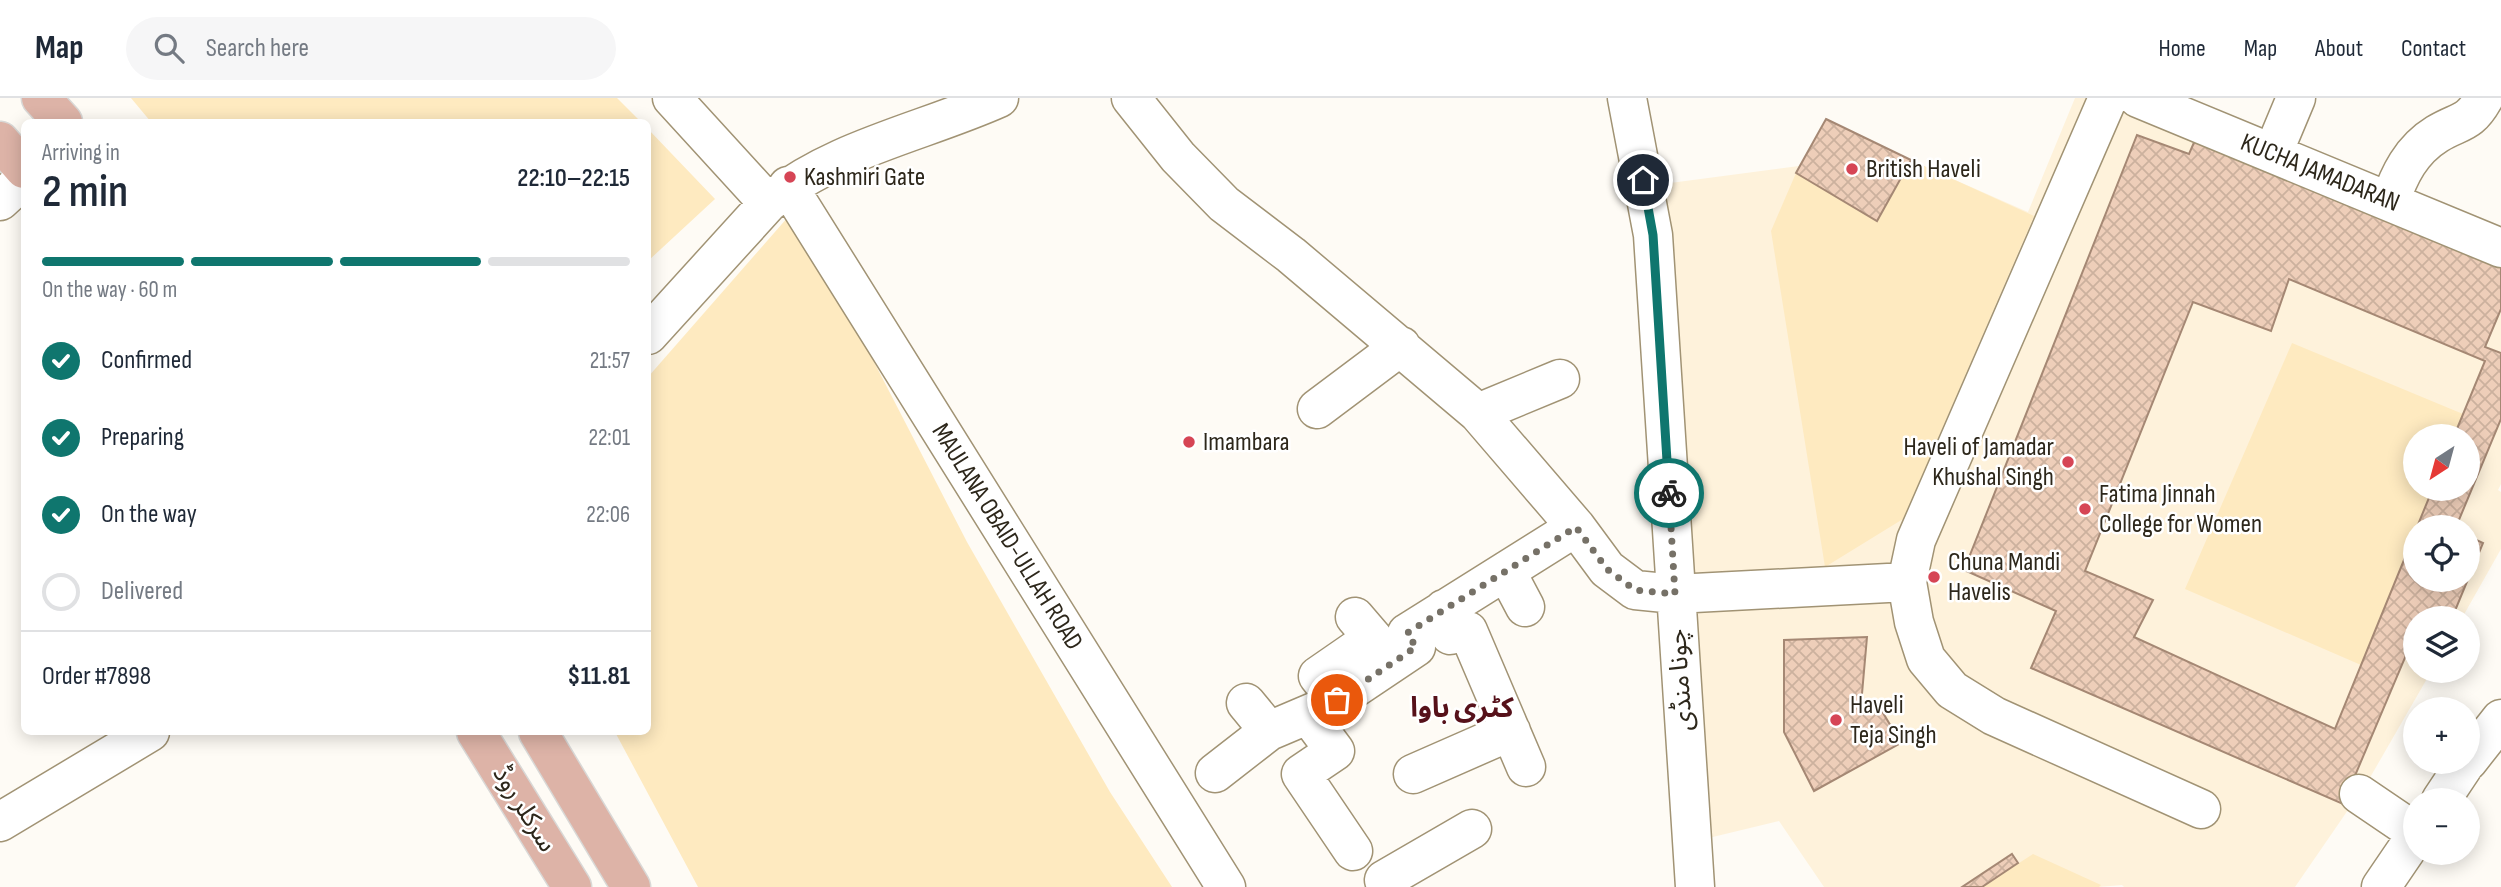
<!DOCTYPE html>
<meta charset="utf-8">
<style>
:root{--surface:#fff;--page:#f6f6f7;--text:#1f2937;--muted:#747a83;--line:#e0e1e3;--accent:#0f766e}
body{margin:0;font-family:"Sofia Sans Condensed","Noto Sans Arabic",sans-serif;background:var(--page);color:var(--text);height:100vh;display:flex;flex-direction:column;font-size:26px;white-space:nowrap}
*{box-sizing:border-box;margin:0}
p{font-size:23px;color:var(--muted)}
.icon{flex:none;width:38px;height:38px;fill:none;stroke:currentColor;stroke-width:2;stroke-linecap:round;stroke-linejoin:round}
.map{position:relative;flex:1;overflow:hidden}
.side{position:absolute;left:21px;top:21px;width:630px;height:616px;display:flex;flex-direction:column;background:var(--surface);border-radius:10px;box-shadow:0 4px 18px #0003}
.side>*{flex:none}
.needle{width:46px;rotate:216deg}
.tools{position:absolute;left:2403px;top:326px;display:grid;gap:14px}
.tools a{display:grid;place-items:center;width:77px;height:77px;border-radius:50%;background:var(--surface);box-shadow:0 4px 18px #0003;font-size:35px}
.pin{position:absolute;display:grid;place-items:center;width:60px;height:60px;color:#fff;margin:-30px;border:4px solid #fff;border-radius:50%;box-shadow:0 2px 7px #0007}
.courier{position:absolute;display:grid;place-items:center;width:70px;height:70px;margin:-35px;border:5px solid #0f766e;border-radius:50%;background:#fff;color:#222;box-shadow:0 2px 9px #0007}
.headline em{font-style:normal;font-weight:600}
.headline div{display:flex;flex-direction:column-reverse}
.headline{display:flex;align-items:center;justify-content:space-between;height:119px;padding:0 21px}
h1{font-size:46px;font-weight:600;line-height:52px}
.bar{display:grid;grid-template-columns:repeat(4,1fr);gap:10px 7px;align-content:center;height:84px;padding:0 21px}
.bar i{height:9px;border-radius:5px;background:var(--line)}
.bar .on{background:var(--accent)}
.bar p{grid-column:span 4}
.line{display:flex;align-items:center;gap:18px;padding:0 21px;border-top:2px solid var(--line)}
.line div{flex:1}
ol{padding:0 21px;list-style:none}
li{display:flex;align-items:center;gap:21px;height:77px}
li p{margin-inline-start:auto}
li .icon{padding:7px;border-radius:50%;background:var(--accent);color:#fff;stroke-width:4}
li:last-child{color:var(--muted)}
li i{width:38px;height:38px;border:4px solid var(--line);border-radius:50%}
header{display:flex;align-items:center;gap:42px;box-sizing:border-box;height:98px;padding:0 35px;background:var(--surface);border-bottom:2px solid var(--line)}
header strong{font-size:33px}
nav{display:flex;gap:38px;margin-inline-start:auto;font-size:24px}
.search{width:490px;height:63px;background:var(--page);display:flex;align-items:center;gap:18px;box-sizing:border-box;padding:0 24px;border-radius:38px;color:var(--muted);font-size:26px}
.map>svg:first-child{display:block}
</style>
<header>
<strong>Map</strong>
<div class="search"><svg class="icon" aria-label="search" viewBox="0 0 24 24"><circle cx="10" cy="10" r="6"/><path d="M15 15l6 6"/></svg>Search here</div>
<nav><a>Home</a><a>Map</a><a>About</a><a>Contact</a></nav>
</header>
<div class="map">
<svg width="2501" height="789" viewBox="0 0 2501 789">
<defs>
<pattern id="building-cross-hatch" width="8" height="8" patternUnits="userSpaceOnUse" patternTransform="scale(1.75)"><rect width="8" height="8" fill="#eeceb9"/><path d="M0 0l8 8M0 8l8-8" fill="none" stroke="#ccb19e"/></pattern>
</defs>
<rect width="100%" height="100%" fill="#fefbf5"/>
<path fill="#fef2db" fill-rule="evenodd" d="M2075,0h63l363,143v243l-3,6 3,2v57l-39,69h-47v52h17l-64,111 -73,106h-171l-2,-2 -23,2h-275l-45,-66 -87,21 -37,-657 144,-19 27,-47 13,10 189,83zM2415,338h53v52h-53zM2415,429h53v52h-53z"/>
<path fill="#feeac0" d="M131,0h486l24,24h-490z
M648,31l67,70 -67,62z
M1911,62l123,56 -131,303 -78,48 -54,-336 25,-58 80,48z
M795,111l172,333 143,250 62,95h-474l-83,-155h33v-355z
M2292,245l171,71 -9,22h-39v52h18l-16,39h-2v6l-54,132 -176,-76z
M2033,756l68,31 -2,2h-117z"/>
<path fill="url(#building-cross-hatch)" stroke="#a58874" stroke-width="2" d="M1826,21l85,41 -34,61 -81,-48z
M2202,26l299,124v61l-16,38 16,6v66l-45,108h-39l16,-39h35v-52h-14l31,-75 -196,-82 -18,52 -78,-29 -108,269 68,29 -19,37 201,92 80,-196v46h53v-43l15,7 -31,75h-37v33l-6,-3 -66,156 -312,-136 25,-57 -92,-41 173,-435 52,19z
M1867,539l-6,68 19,3 21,35 -87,48 -30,-59v-92z
M2012,756l6,9 -36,24h-20z"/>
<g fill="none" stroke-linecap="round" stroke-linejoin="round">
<defs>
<path id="minor" d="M672,0l96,105
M1131,0l47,59 46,47 67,51 187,158 98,114 31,42 28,21 40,4 232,-12
M1627,0l26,137 42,652
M2108,0l-192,442 -9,42 7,40 12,37 26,31 42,26 207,93
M2138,0l363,150
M2273,55l23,-55
M788,88l438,701
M0,103l24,-22
M2390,104c9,-27 21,-52 47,-68 23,-14 32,-9 47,-36
M648,237l120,-132c65,-54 155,-71 231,-105
M1317,311l84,-63
M1478,315l82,-34
M1506,473l19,36
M1444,511l6,26 18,-4 58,136
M1337,602l-19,-24 55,-38 -18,-21
M1246,605l23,28
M1309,618l26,35 -34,23 52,77
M2468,663l33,-42
M1215,675l54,-42 59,-25 88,-59 -9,-14 169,-106
M1413,676l98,-43
M2359,696l56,38
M2441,702l26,-39
M0,724l150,-90
M1390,789l-6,-7 88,-51
M2381,789l34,-50"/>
<path id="major" d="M41,0l22,24
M0,43l24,28
M476,634l96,155
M538,634l93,155"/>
</defs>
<use href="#minor" stroke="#a19374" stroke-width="41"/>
<use href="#major" stroke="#d9d8d6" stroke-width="41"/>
<use href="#minor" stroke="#fff" stroke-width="38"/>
<use href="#major" stroke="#ddb3a7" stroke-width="38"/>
</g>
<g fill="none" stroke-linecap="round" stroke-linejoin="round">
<path stroke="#767167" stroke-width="7" stroke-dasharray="0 12.6" d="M1337,602l79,-53 -9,-14 169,-106 31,42 28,21 40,4 -6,-101"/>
<path stroke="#0f766e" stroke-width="9" d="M1643,82l10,55 16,258"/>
</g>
<g fill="#d64555" stroke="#fff" stroke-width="2.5">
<circle cx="1852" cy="71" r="7"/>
<circle cx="790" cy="79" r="7"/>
<circle cx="1189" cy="344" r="7"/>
<circle cx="2068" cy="364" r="7"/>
<circle cx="2085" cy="411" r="7"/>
<circle cx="1934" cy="479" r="7"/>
<circle cx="1836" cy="622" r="7"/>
</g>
<g text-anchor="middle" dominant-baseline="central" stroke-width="5" stroke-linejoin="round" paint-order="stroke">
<g font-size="26" fill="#2d271b" stroke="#fff" text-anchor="start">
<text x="1866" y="71">British Haveli</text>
<text x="804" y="79">Kashmiri Gate</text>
<text x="1203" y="344">Imambara</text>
<text x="2054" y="349" text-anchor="end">Haveli of Jamadar<tspan x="2054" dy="30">Khushal Singh</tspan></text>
<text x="2099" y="396">Fatima Jinnah<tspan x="2099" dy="30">College for Women</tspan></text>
<text x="1948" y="464">Chuna Mandi<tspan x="1948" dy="30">Havelis</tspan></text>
<text x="1850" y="607">Haveli<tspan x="1850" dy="30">Teja Singh</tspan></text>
</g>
<g font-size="26" fill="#2d271b" stroke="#fff">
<text transform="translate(2320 75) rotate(22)">KUCHA JAMADARAN</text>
<text transform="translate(1007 439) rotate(58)">MAULANA OBAID-ULLAH ROAD</text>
<text transform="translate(1681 582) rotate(-94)">چونا منڈی</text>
<text transform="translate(524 711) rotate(58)">سرکلر روڈ</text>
</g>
<g font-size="28" font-weight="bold" fill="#56111a" stroke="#fff">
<text x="1462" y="610">کٹری باوا</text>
</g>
</g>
</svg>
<div class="tools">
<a><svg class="needle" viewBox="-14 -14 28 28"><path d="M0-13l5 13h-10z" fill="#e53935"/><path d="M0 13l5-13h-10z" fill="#747a83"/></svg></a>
<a><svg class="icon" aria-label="locate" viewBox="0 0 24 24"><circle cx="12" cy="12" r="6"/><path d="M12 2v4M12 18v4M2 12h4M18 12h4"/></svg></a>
<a><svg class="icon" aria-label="layers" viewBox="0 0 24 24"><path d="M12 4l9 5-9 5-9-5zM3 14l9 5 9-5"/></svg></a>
<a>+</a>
<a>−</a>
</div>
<div class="pin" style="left:1337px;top:602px;background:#ea580c"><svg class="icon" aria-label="bag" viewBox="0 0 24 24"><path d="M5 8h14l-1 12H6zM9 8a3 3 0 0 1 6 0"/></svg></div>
<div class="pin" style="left:1643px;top:82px;background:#1f2937"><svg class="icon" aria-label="home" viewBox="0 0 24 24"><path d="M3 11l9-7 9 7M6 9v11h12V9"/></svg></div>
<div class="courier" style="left:1669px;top:395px"><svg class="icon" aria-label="bike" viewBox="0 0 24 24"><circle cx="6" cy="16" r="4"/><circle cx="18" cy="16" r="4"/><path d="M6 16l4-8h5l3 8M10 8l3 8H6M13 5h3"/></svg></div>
<section class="side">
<div class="headline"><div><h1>2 min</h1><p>Arriving in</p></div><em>22:10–22:15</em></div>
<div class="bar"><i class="on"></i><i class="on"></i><i class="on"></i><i></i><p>On the way · 60 m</p></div>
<ol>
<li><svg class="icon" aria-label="check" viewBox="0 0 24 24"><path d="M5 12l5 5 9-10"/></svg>Confirmed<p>21:57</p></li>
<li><svg class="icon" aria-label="check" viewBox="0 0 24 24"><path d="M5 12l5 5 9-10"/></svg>Preparing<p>22:01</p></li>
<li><svg class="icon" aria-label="check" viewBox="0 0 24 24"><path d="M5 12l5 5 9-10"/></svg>On the way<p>22:06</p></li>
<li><i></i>Delivered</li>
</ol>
<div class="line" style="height:91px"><div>Order #7898</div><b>$11.81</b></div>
</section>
</div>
